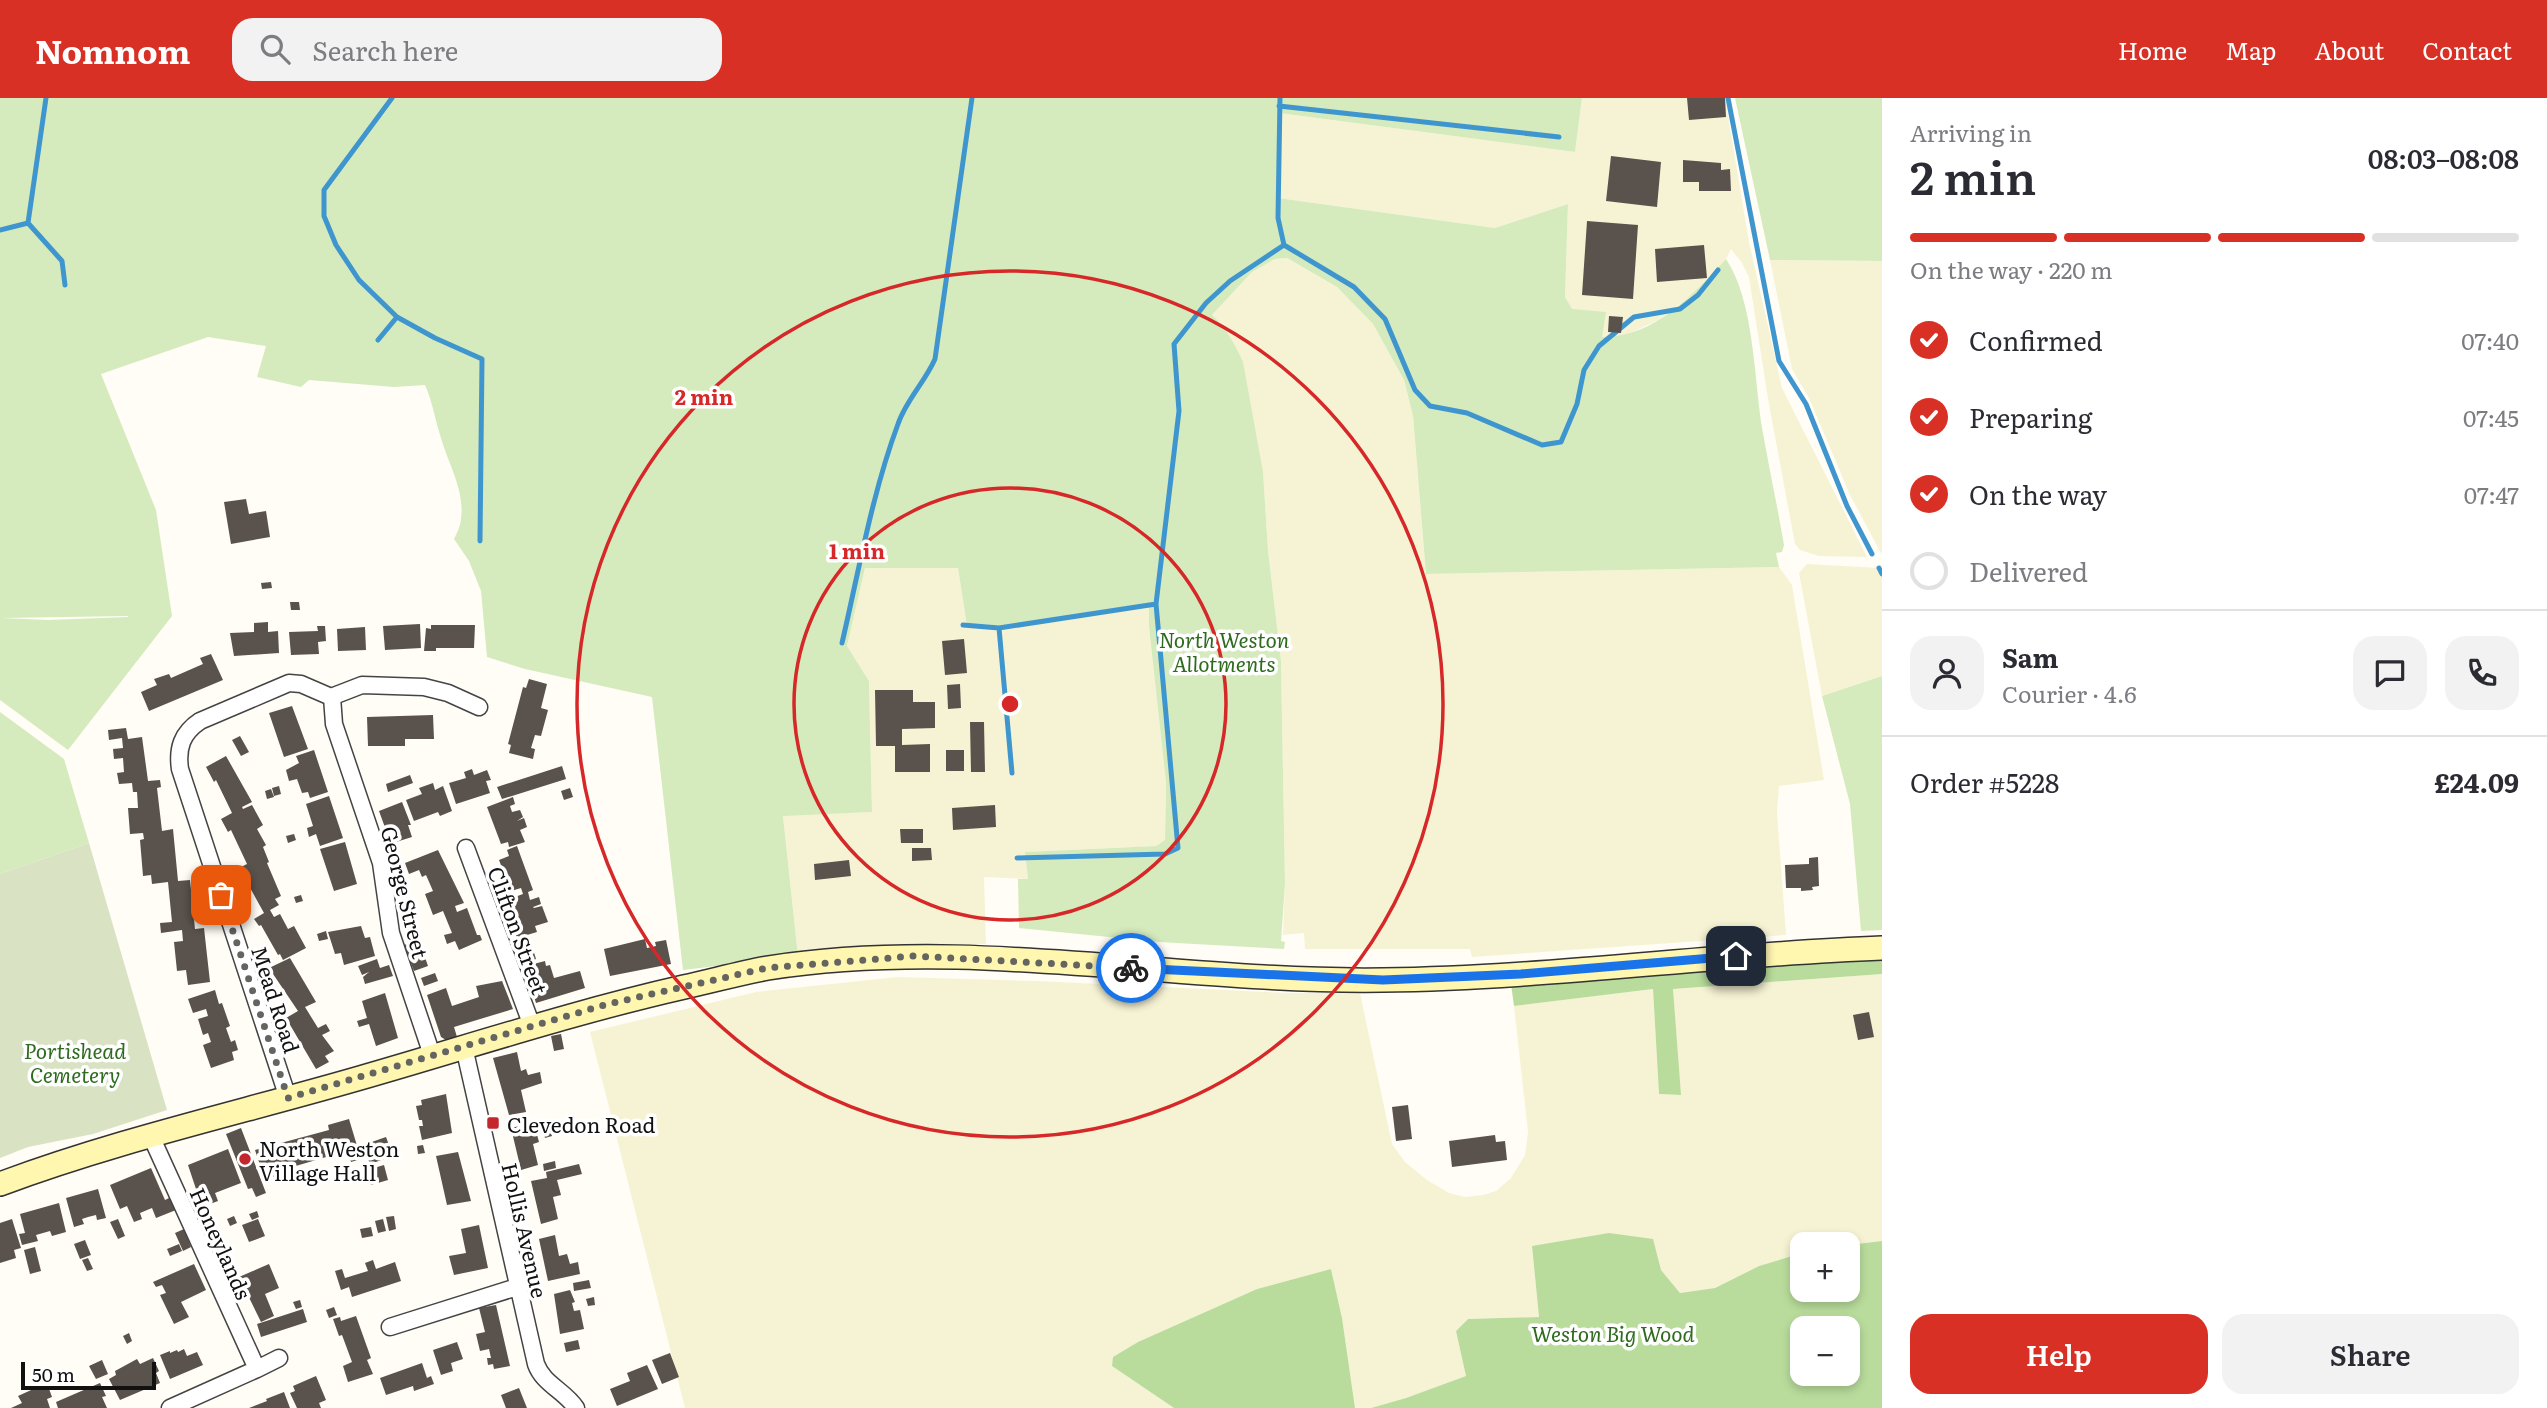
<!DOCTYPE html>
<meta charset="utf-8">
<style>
:root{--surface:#fff;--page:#f2f2f3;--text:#2b2b33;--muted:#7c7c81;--line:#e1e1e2;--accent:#d93025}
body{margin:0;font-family:Literata,serif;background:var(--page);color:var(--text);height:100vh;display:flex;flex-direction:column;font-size:26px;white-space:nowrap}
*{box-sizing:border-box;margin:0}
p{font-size:23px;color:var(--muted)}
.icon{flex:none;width:38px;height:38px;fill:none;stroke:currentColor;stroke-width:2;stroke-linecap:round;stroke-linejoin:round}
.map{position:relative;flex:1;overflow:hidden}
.sheet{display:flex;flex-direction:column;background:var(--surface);width:665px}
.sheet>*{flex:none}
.fabs{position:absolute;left:1790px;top:1134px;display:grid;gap:14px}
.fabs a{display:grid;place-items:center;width:70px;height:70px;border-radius:14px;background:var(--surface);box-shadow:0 4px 10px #0003;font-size:35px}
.scale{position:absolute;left:21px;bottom:18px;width:135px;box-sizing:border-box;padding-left:7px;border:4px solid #111;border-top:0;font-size:19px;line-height:24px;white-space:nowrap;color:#111;-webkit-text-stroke:5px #fff;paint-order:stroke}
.pin{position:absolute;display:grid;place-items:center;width:60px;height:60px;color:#fff;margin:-30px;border-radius:14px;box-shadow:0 4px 10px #0006}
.courier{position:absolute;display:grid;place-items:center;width:70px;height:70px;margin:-35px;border:5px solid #1a73e8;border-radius:50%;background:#fff;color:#222;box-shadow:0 2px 9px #0007}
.overview em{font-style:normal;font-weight:600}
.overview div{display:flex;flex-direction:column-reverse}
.overview{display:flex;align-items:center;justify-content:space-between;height:119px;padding:0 28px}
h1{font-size:46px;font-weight:600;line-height:52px}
.bar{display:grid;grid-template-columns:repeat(4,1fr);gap:10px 7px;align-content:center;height:84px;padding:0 28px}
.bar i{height:9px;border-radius:5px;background:var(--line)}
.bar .active{background:var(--accent)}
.bar p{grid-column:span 4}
.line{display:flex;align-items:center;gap:18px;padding:0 28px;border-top:2px solid var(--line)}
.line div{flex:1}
.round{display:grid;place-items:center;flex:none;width:74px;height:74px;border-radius:21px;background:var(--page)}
ol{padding:0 28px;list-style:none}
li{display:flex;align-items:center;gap:21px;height:77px}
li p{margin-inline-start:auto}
li .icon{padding:7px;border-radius:50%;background:var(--accent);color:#fff;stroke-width:4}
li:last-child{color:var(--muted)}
li i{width:38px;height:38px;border:4px solid var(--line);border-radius:50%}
.action{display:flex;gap:14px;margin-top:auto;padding:14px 28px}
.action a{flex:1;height:80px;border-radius:21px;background:var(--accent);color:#fff;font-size:28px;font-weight:600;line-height:80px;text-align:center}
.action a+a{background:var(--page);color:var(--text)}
header{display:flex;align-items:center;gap:42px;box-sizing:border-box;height:98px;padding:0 35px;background:var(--accent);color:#fff}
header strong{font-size:33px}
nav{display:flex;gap:38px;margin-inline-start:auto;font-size:24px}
.search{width:490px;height:63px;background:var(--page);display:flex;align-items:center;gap:18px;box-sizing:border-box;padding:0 24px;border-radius:21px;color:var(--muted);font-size:26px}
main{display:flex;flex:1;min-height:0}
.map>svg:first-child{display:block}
</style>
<header>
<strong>Nomnom</strong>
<div class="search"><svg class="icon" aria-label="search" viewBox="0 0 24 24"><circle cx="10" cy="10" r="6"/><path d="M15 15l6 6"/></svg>Search here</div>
<nav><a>Home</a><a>Map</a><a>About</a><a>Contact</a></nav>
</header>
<main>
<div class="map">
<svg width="1882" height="1310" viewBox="0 0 1882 1310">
<rect width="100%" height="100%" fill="#fffdf5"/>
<path fill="#f6f3d4" d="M1582,0h143l24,144 33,146 85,169 -48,-1 -19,-6 -5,-6 -27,-145 -19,-122 -7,-14 -11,-14 -5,10 -30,33 -38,28 -36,17h-21l-30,-28 -6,-12 3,-93 -73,24 -217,-30 1,-85 296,39z
M1287,160l50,29 36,37 31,56 9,36 13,158 353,-7 13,18 32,195 -45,6 -2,27 9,122 -314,22 -2,-8h-165l-1,-16 -21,2 2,-51 -4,-223 -13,-111 -5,-78 -51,-157 40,-43 23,-13z
M1770,162l112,1v294l-32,-60 -41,-97 -17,-29z
M1807,466l72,4 3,6v102l-60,20 -23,-123z
M865,470h93l9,58 32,2 150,-23v22l17,156 -1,57 -9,6 -131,6 3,27 -44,-2 2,67 -101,3 -87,9 -15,-141 89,-3 -3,-131 -22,-35z
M1882,876v267l-34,4 -46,-1v9l-43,13 -44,22 -35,5 -19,-23 -129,-24 7,71 -71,2 -12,12 10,45 -60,22 -35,10h-16l-13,-90 -11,-49 -74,20 -119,53 -24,15 -2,9 62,42h-489l-95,-376 166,-40 142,-15 139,4 249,12h74l32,151 13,18 22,18 22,13 16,4 18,-2 13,-4 15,-13 14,-23 3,-23 -14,-126 139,-17 6,105 21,1 -7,-106z"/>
<path fill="#d5ebbd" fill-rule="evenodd" d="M0,0h1582l-7,54 -296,-39 -1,85 217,30 73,-24 -3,93 7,12 34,3 -4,25c51,1 92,-43 124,-78 27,40 28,114 35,163 7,41 16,82 23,123l-2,7 -6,1 3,14 -353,7 -13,-158 -9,-36 -31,-56 -36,-37 -50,-29 -12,1 -23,13 -40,43c14,13 23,29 31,47l20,110 5,78 13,111 4,223 -4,57 4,1 -1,7 -125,-7 -140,-14 -1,-49h10l-3,-27 131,-6 9,-6 1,-57 -17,-156v-22l-150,23 -32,-2 -9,-58h-93l-18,78 22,35 3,131 -89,4 15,140 -115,14 -31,-273 -127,-28 -38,-12 -6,-66 -12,-30 -15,-22c3,-6 7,-14 7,-21 4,-27 -13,-55 -20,-80 -6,-18 -8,-35 -16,-53l-31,2 -85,-7 -8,7 -44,-10 9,-31 -58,-9 -107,37 55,136 16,106 -104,134 -68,-50zM128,519l-80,3 -46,-2 126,-2z
M1735,0h147v163l-112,-1z
M1882,578v254l-21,1 -11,-127 -28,-108z
M0,614l64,47 25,84 -89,31z"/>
<path fill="#b9dc9c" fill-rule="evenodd" d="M1882,861v15l-209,15 8,106 -22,-1 -6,-105 -139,17 -3,-22 290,-22z
M1609,1135l44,6 8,31 19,23 35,-5 44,-22 43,-13v37h46v-45l34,-4v167h-511l35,-10 60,-22 -10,-45 12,-12 71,-2 -7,-71zM1848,1230v46h-46v-46z
M1331,1171l11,49 13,90h-181l-62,-42 1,-9 25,-15 119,-53z"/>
<path fill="#d9e3c4" d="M89,745l78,267 -74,24 -65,13 -28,11v-284z"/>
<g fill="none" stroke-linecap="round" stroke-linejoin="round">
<path stroke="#3f96cf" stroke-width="5" d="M392,0l-68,92v26l12,29 23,35 38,37 38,21 47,21 -2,182
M1280,0l-2,120 6,27 70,42 31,32 30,71 15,16 37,7 75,32 19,-3 16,-38 7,-34 15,-24 35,-29 46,-8 18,-14 20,-25
M1728,0l51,263 27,43 41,102 25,48
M1279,8l280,31
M28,125l34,38 3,24
M0,132l28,-7 18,-125
M378,242l19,-23
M1879,470l3,6
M963,527l36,3 157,-24
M999,530l13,145
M842,545c17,-73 30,-149 56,-219 8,-24 27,-42 37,-65l37,-261
M1017,760l148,-4 13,-6 -22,-244 23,-193 -5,-67 32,-41 24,-22 54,-36"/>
</g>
<path fill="#5a524d" d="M1687,0h38l1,19 -37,3z
M1611,58l50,6 -4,45 -51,-6z
M1683,62l38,3v7l9,-1 1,22h-32v-9h-16z
M1587,123l51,4 -5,74 -51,-4z
M1704,147l3,33 -50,4 -2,-33z
M1609,218l14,1 -2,16 -13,-1z
M246,401l3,15 17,-3 4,26 -39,7 -7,-42z
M271,484l1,6 -10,1 -1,-6z
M290,504h9l1,8h-9z
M268,524v10l10,-1 1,22 -45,3 -4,-23 24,-1v-9z
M420,526l1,24 -36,2 -2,-24z
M431,527h44l-1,23h-38v3h-12l2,-23 5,1z
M317,528h8l1,15 -8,1 1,12 -28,1 -2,-23 29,-1z
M365,529l1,23 -28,1 -1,-22z
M964,541l3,34 -22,2 -3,-34z
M211,556l12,26 -74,31 -8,-19 16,-7 -3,-6 15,-5 2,4 32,-14 -3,-6z
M529,581l18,5 -6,24 7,2 -7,26 -6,-1 -4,13 4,1 -2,10 -24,-6 2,-8 -3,-1 15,-57 3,1z
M960,586l1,24 -13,1 -1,-24z
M875,592h38v12h22v26l-33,1v16l28,-1v28h-35v-26h-19z
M292,608l16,43 -24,8 -15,-44z
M433,617l1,24h-29v7h-37l-1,-29z
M970,624h14l1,50h-14z
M126,630l2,11 14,-2 6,44 12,-1 1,7 -4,1 5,43 11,-2 5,52 12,-1 5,49 9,-1 6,54 -22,3 -2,-15 -9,1 -3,-29 9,-1 -1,-11 -21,3 -1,-10 12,-1 -4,-40 -16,2 -1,-9 -8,1 -3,-36 4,-1 -1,-6 -13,1 -2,-26h10l-1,-16h-4l-1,-9 -13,1 -2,-11 7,-1 -1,-14 -9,1 -1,-10 10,-1 -1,-10 -13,2 -1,-10z
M240,638l9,16 -8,4 -9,-16z
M314,652l14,42 -18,6 -2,-6 -6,1 -5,-14 -8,2 -3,-11 13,-7 -3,-7z
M946,652h18v21h-18z
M226,658l26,46 -10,5 1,2 9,-4 11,20 -6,4 9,16 -3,2 6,15 -2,1 14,33 -6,3 4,6 -9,5 4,7 6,-3 8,15 6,-3 12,22 -23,12 -3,-6 -2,1 -17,-30 -2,1 -5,-7 10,-6 -25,-45 8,-4 -16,-34 -3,2 -7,-13 11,-6 -16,-33 -2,2 -8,-15z
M562,668l4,13 -64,20 -5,-12z
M472,671l2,6 13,-5 4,10 -5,1 4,12 -34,11 -7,-21 17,-5 -2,-6z
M410,677l3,8 -25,9 -2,-8z
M433,685l2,7 8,-4 9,25 -12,5 -2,-4 -24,9 -8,-21 16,-6 -3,-6z
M279,688l2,8 -7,2 -2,-8z
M570,690l3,9 -9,3 -3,-9z
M271,691l3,8 -7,2 -2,-8z
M329,698l14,42 -23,8 -4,-12 -7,3 -2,-9 6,-2 -7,-22z
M513,699l2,7 -5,2 2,6 8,-2 3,7 -6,4 7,-3 3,9 -7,3 5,12 -16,5 -1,-5 -7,2 -14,-37z
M402,704l9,23h-3l4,12 -16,5 -4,-11 -5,2 -8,-22z
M995,707l1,22 -43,3 -1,-22z
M900,731h23v14h-22z
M294,736l2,6 -8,3 -2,-7z
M345,744l12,42 -23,7 -14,-42z
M517,748l16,44 -5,2 2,8 9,-3 2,7 -8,3 1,1 8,-2 6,16 -13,4 2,6 -20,6 -12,-33 9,-3 -2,-4 11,-4 -2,-6 -10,3 -12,-31 10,-4 -2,-6z
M912,750h19l1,12 -20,1z
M438,752l26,53 -9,3 2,6 10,-4 10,27h3l2,5 -23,10 -4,-9 -8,3 -3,-9 8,-2 -9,-22 -10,4 -8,-21 8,-3 -7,-16 -4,2 -3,-7 -10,4 -4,-11z
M1818,759l1,29 -7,1 1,3 -12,1v-3h-15l-1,-23 24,-1v-6z
M849,762l2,16 -36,4 -1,-16z
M301,797l2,6 -7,2 -2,-6z
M361,828l4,12 5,-1 5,19 -31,9 -3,-12 -6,1 -7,-22z
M326,833l2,8 -9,2 -2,-7z
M645,841l2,9 9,-2 -1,-4 11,-2 5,24 -61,12 -6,-27z
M419,842l9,26 -14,5 -10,-26z
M531,845l5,16 -6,2 -2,-9 -9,2 -2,-7z
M290,860l26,44 -11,5 13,21 8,-4 4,7 -8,4 12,16 -9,5 4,6 -13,7 -30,-51 12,-7 -29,-43z
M377,861l3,9 9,-3 4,11 -28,8 -2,-7 6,-5 -7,3 -4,-9z
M545,863l1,5 4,-1 4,13 26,-7 5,17 -49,15 -6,-19 6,-2 -6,-17z
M435,875l3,8 -14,5 -3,-8z
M502,883l11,28 -59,18 3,10 -11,3 -5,-3 -14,-42 19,-7 6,18 27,-9 -3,-11z
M215,892l4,14 3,-1 8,23 -4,2 5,14 4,-2 3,10 -6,2 2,8 -23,8 -8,-23 8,-3 -3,-9 -5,2 -5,-16 10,-3 -2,-7 -13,4 -5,-14z
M385,895l13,45 -22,8 -7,-22 -10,3 -2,-6 10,-3 -5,-17z
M1869,914l5,25 -16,3 -5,-25z
M561,936l3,15 -10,2 -3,-15z
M517,954l4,19 5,-2 2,6 12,-3 2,11 -21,7 5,22 -17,3 -16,-57z
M446,996l6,39 -30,7 -3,-14h4l-1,-6h-3l-3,-14 6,-1 -1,-5z
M1408,1007l4,34 -16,2 -4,-34z
M349,1021l12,40 -10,3 -2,-6 -4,2 -2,-6 -54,16 2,8 -17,5 -4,-15 -9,2 -6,-18 74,-20 -1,-5z
M528,1026l2,8 6,-1 3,11 -6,2 5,21 -17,5 -10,-42z
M550,1029l2,9 -7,2 -2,-10z
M241,1030l25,65 -10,4 -4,-9 -4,1 -22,-55z
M1495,1037l1,7 9,-1 2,19 -55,7 -3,-26z
M386,1039l7,19 -23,8 -7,-19z
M423,1047l2,8 -7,1 -1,-8z
M228,1051l13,34 -26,10 3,8 -16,6 -14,-42z
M458,1054l13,49 -24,4 -11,-49z
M555,1063l1,7 -12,3 -1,-7z
M579,1066l3,10 -25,6 4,15 -8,2 5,22 -17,5 -10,-43 16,-3 -1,-6z
M384,1067l4,15 -17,5 -4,-15z
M151,1070l14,32 6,-3 5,13 -20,8 -4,-10 -12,5 2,6 -8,3 -7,-16 -7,3 -10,-24z
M98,1091l8,29 -9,2 -1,-5 -8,2 -6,2 2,5 -10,3 -8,-29z
M59,1105l7,29 -14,4 -2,-5 -14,4 2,6 -16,4 -3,-11 6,-1 -5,-19z
M257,1113l2,6 -7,3 -3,-6z
M234,1118l3,7 -7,3 -3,-7z
M394,1118l2,13 -7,2 -3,-14z
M12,1121l9,29 -7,2 2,8 -16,5v-40z
M118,1121l7,17 -7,3 -8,-17z
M258,1121l7,17 -16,6 -7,-17z
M383,1121l3,12 -8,2 -3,-12z
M479,1127l9,43 -34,7 -5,-19 17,-3 -5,-24z
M371,1129l2,9 -11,2 -2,-9z
M184,1131l7,18 -8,4 -8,-18z
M555,1137l4,21 8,-2 3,10 8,-2 2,12 -32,7 -9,-42z
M85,1142l6,15 -11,4 -6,-15z
M179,1146l3,7 -12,5 -3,-7z
M35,1149l6,24 -11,3 -6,-24z
M88,1160l5,11 -6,2 -5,-11z
M373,1162l3,9 19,-7 6,19 -49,16 -3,-10 -8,3 -6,-19 7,-2 3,9 23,-7 -3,-8z
M194,1166l12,26 -25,12 8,15 -15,7 -14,-29 6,-2 -4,-8 -6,2 -3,-5z
M269,1166l10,24 -14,6 9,22 -13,6 -22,-45z
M589,1182l2,8 -17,3 -1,-8z
M570,1192l5,12 -3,1 2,8 6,-1 4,19 -24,5 -6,-40z
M594,1199l1,8 -7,1 -2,-7z
M300,1202l2,7 -6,2 -3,-7z
M496,1207l14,61 -16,3 -1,-5 -5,1 -1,-7h4l-2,-9 -9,2 -4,-17 9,-2 -6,-24z
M334,1209l3,8 -8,3 -3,-8z
M303,1211l4,13 -46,15 -4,-13z
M356,1218l15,42 -4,2 6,14 -25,8 -5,-16 9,-4 -10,-27 -3,1 -6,-17 7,-2 1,4z
M129,1235l3,8 -5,3 -4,-8z
M578,1242l2,9 -14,3 -2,-9z
M457,1244l6,17 -12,4 2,8 -12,4 -8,-25z
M184,1251l3,7 10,-4 6,13 -33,14 -10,-24 10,-4v2l7,-3 1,2z
M670,1255l9,24 -17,7 -10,-24z
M153,1260l6,13 -3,2 4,10 -40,17 -11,-21 7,-4 -1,-4 22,-12 3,5z
M102,1262l6,14 -12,5 -7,-13z
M422,1265l5,15 4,-2 3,8 -20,7 -1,-5 -27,9 -6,-17z
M647,1267l11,24 -41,17 -7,-17 20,-8 -3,-8z
M316,1278l10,24 -7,3 2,5h-24l-7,-15 5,-2 -2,-5z
M100,1285l6,13 -4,1 5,11h-49l-2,-6z
M40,1288l1,3 7,-3 4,11 -5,2 3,9h-39l11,-5 -4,-7z
M519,1290l8,20h-21l-5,-13z
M284,1294l6,16h-41l18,-7 -1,-2z"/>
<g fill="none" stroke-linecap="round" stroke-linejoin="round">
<defs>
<path id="minor" d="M332,599l2,27 47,139 10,70 41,122
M466,750l66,178
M464,949l72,317c7,20 29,27 40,44
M288,1000l-108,-329c-3,-21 2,-36 20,-48l89,-38 12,1 30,13 31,-12 62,2 24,6 31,14
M150,1036l107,235 -87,39
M390,1229l127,-40
M257,1271l22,-11"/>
<path id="secondary" d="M0,1086c118,-44 239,-71 360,-106 108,-31 214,-66 324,-91 28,-6 56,-14 84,-19 205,-32 410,15 615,12 167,-2 332,-26 499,-32"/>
</defs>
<use href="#minor" stroke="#444" stroke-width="19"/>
<use href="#secondary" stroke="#333" stroke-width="26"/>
<use href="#minor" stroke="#fff" stroke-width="16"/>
<use href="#secondary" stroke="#fff6b0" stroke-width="23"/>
</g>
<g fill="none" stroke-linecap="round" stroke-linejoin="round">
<path stroke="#646461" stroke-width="7" stroke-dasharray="0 12.6" d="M221,797l67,203 320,-94 159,-36 147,-12 217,12"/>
<path stroke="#1a73e8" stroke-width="9" d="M1131,870l252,12 138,-6 215,-18"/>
</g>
<g fill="none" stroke="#d62828" stroke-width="3.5">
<circle cx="1010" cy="606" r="216"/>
<circle cx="1010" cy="606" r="433"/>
</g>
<g fill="#c4262e" stroke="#fff" stroke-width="2.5">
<rect x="486" y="1018" width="14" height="14" rx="3.5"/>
<circle cx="245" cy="1061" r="7"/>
</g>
<g text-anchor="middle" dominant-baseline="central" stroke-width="7" stroke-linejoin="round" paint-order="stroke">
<g font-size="21" font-style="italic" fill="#2f6b1f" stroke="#fff">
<text x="1224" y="540">North Weston<tspan x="1224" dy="24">Allotments</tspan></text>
<text x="75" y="951">Portishead<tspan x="75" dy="24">Cemetery</tspan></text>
<text x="1613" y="1234">Weston Big Wood</text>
</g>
<g font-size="21" fill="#111" stroke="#fff">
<text transform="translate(406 794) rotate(76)">George Street</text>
<text transform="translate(519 832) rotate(70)">Clifton Street</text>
<text transform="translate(277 901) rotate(72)">Mead Road</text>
<text transform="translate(526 1132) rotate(77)">Hollis Avenue</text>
<text transform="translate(222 1145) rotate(66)">Honeylands</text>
</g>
<g font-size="21" fill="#111" stroke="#fff" text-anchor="start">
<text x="507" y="1025">Clevedon Road</text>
<text x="259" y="1049">North Weston<tspan x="259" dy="24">Village Hall</tspan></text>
</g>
</g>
<circle cx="1010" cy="606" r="10" fill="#d62828" stroke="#fff" stroke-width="3.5"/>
<g font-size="21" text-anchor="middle" font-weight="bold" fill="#d62828" stroke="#fff" stroke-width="7" stroke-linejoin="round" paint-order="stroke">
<text x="704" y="307">2 min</text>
<text x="857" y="461">1 min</text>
</g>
</svg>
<div class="fabs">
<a>+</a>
<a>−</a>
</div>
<div class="scale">50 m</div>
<div class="pin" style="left:221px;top:797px;background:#ea580c"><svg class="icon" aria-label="bag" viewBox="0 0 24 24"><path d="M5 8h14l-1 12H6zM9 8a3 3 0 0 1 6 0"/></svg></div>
<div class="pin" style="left:1736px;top:858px;background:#1f2937"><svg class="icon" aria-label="home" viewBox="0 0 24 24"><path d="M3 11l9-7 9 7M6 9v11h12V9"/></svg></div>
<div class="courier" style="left:1131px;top:870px"><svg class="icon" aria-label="bike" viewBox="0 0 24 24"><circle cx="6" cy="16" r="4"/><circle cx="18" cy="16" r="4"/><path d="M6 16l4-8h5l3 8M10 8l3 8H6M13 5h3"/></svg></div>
</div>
<section class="sheet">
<div class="overview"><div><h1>2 min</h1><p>Arriving in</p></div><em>08:03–08:08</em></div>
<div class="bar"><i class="active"></i><i class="active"></i><i class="active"></i><i></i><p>On the way · 220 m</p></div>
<ol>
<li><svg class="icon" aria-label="check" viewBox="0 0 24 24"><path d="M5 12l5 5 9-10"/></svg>Confirmed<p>07:40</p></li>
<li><svg class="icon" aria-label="check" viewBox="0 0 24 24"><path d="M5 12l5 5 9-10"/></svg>Preparing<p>07:45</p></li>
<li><svg class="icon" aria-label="check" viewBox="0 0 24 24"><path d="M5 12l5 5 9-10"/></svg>On the way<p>07:47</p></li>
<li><i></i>Delivered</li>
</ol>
<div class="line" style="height:126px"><a class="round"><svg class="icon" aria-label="person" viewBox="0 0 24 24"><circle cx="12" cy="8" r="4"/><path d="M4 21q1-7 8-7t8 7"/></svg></a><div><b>Sam</b><p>Courier · 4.6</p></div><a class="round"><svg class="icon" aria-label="chat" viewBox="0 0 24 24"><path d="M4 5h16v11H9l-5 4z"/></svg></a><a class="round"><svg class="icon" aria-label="phone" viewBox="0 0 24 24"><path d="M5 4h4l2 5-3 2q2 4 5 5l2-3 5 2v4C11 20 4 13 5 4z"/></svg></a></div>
<div class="line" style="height:91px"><div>Order #5228</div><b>£24.09</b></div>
<div class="action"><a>Help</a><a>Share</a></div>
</section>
</main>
